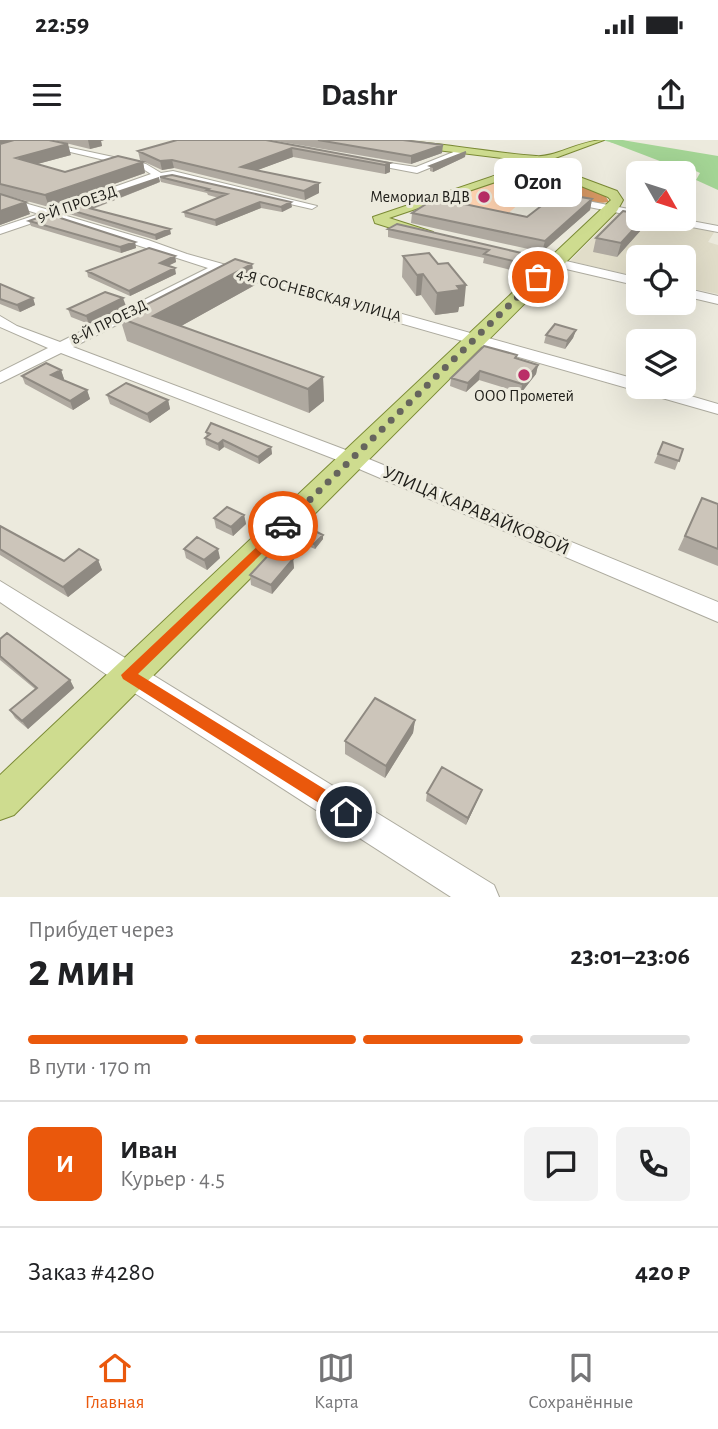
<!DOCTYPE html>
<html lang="ru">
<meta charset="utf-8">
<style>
:root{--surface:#fff;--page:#f2f2f2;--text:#202124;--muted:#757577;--line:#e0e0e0;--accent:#ea580c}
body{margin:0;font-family:"Alegreya Sans",sans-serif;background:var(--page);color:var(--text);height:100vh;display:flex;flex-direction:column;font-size:26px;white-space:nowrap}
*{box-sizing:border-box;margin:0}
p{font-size:23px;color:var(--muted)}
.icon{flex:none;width:38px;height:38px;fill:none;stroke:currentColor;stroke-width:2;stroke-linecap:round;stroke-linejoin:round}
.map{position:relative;height:757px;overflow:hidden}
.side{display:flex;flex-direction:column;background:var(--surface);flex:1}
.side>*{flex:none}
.needle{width:46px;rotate:129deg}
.fabs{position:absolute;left:626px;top:21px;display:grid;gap:14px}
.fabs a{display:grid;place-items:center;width:70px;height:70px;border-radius:10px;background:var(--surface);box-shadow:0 7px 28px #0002;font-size:35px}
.pin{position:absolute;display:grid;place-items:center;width:60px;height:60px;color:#fff;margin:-30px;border:4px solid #fff;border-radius:50%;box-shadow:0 2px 7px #0007}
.courier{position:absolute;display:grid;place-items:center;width:70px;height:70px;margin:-35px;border:5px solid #ea580c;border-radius:50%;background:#fff;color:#222;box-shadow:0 2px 9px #0007}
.bubble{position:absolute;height:49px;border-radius:10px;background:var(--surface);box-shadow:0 7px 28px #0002;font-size:23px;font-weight:700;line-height:49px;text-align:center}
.summary em{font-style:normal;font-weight:700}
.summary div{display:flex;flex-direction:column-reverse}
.summary{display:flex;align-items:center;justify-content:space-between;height:119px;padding:0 28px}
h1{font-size:46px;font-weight:700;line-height:52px}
.bar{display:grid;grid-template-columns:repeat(4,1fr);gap:10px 7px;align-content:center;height:84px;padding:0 28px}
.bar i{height:9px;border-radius:5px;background:var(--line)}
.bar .on{background:var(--accent)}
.bar p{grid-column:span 4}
.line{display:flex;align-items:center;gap:18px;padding:0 28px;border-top:2px solid var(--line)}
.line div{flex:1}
.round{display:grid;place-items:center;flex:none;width:74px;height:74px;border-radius:10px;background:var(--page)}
.status{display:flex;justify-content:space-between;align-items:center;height:49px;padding:0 35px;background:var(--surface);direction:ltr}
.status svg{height:19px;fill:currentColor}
header{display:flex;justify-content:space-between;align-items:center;height:91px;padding:0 28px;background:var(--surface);font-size:32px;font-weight:700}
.tabs{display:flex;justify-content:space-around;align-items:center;height:98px;border-top:2px solid var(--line);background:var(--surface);font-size:19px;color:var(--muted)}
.tabs a{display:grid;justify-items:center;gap:4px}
.tabs .on{color:var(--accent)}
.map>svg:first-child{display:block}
</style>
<div class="status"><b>22:59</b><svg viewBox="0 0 49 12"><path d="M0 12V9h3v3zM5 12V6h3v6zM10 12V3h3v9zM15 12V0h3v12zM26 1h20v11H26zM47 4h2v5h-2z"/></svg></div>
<header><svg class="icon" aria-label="menu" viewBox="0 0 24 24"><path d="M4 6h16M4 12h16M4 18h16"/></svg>Dashr<svg class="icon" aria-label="share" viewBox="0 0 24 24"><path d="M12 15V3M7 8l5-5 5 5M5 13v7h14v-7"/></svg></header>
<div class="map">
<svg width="718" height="757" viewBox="0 0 718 757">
<rect width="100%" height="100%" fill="#eceadd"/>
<path fill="#e1ddc9" d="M619,71l20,8h18l58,12 -7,11 10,3v49l-34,-7v-30h-45v20l-69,-16z"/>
<path fill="#fdd1af" d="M497,41l32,14 -25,22 -71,-16z"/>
<path fill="#d59662" d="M528,30l24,4 53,21 4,7c-28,5 -73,-9 -99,-20l1,-4z"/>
<path fill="#a4d595" d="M622,0l96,16v34l-22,-10 4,-7 -15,-7 3,-3h-23l-55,-21z"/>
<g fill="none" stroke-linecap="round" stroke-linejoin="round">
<path fill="#a4d595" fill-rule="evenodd" d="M602,0h19l97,22v8z"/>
<defs>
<path id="minor" d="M19,0h15l112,24 15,9 12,-2 144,35 -5,3 -139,-32 -16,3 -97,34 88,26 39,14 452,126v7h21l58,17v10l-497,-142 -148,75 286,108 359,147v20l-373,-159 -284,-110 -61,30v-11l48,-24 -48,-21v-11l17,10 43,16 148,-74 -158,-51 -50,17v-7l39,-13 -39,-12v-6l49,14 102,-36 -8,-5z
M461,9l3,5 -47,19 -58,-11 4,-3 53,8z
M497,34l34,16 108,21v6l-115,-23 -30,-15 -2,-2z
M660,79h21l37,7v6l-53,-10z
M553,118l86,20v8l-90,-21v-6z
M684,148l34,8v8l-34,-8z
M0,441l494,304 5,12h-48l-332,-214 -119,-81z"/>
<path id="major" d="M375,0c54,0 108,12 161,16 18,2 45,-16 68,-16l-57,21 3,5 67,25 6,9 -6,11 -603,604 -14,5v-45l611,-575 -3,-3 -66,-27 -5,-6 -3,5 -145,49 44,14 2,3 -2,3h-10l-48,-15 -2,-6 153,-52v-4l-146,-18z"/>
</defs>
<use href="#minor" stroke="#adab9f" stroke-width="2"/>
<use href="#major" stroke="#7b8a35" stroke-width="2"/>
<use href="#minor" fill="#fff" fill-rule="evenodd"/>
<use href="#major" fill="#cedc8f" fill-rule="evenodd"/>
</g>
<path fill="#afa9a0" d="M0,0h12l-7,3 66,12 -34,9 28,8 78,-10 2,11 -96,34 -41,-11 22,18 -30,11z
M53,0h51l-3,1 1,5 -12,3z
M266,0l124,23v9l-5,2 -92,-17 -36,13 62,23 -14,7 -131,-32 -12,2 -22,-10 -2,-9z
M270,0h133l39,13 -31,11z
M465,17l-32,15 -3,-1v-5z
M160,37l132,30 -10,5 -21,-4 -45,18 -31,-9 -1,-5 35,-14 -11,-3 -1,-2 -46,-11z
M160,42l-67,27 78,25 -15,6 -87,-26 -2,-5z
M592,59l-2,11 -48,42 -131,-29 1,-10 115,4z
M29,81l106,21 1,6 -15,5 -90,-27z
M388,89l142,26 -2,9 -9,8 -36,-9 1,-5 -96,-21z
M642,89l-25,28 -24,-5 3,-14z
M175,116l1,6 -8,4 8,8 -46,22 -42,-19 -1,-6z
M403,116l61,50 -5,1 -1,5 -23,3 -14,-20 -5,1 -14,-19z
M252,124l3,21 -74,41 142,51 1,24 -15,12 -182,-72 -7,-23z
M0,144l33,14 2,7 -15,7 -20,-8z
M126,166l-37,18 -18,-7 -3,-8z
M576,190l-3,8 -8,11 -21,-6 2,-8z
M517,215v4l21,6 -2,9 -15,19 -42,-13 -13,12 -16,-6 1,-8z
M61,230l3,9 -2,1 25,10 3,9 -17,11 -48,-26 -3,-8z
M107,255l61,5 2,9 -20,14 -40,-19z
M206,292l65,15 1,7 -13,10 -35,-17 -5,4 -13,-6 -1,-7 2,-1z
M663,302l20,7 -8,21 -21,-7z
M702,358l16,6v62l-40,-16z
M244,375l2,9 -13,12 -17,-8 -2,-10z
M0,386l64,35 34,-1 4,10 -34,27 -68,-42z
M300,398l23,1 -8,10 -14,-6z
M184,409l36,9 -13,12 -21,-12z
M293,419l1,9 -22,26 -21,-9 -1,-10z
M0,499l70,41 4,8 -46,41 -13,-11 -5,-8 25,-21 -35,-29z
M415,580l-2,13 -28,45 -40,-24v-13z
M482,650l-3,7 -13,28 -40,-24 1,-8z"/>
<path fill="#8f8a82" d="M0,0h12l-12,5z
M88,0h16l-3,1 1,5 -12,3z
M68,4l3,11 -52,14 -3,-11z
M443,5l-1,8 -31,11v-8z
M292,8l1,9 -51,19 -1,-9z
M466,12l-1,5 -32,15v-5z
M172,20l2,8 -12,2 -2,-9z
M143,22l2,11 -96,34 -4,-12z
M390,23v9l-5,2v-9z
M159,38l1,4 -74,29 -1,-4z
M319,43v10l-14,7 -1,-9z
M592,59l-2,11 -48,42 3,-11z
M26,62l4,12 -30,11v-14z
M260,62l1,6 -45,18 -1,-6z
M291,62l1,5 -10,5 -1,-5z
M643,79h2l-3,10 -25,28 4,-14z
M170,89l1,5 -15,6 -1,-5z
M135,102l1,6 -15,5 -1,-6z
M530,115l-2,9 -9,8 2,-9z
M175,116l1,6 -15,7 -1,-6z
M252,124l3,21 -90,50 -12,-19z
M175,128l1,6 -46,22 -1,-5z
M423,134l-2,21 -5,1 1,-21z
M466,145l-2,21 -5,1 -1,5 -23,3 2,-22 20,-7z
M33,158l2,7 -15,7 -3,-7z
M123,158l3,8 -37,18 -3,-8z
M576,190l-3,8 -8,11 2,-8z
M538,225l-2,9 -15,19 1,-9z
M61,230l3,9 -10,5 -3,-9z
M480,231l-1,9 -13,12 2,-9z
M323,237l1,24 -15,12 -1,-24z
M87,250l3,9 -17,11 -3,-9z
M168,260l2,9 -20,14 -3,-9z
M223,300l1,7 -5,4 -1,-7z
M271,307l1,7 -13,10 -1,-7z
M244,375l2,9 -13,12 -2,-9z
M323,395v4l-8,10 -1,-5z
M218,409l2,9 -13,12 -3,-10z
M293,419l1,9 -22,26 -1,-9z
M98,420l4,10 -34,27 -5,-10z
M70,540l4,8 -46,41 -6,-8z
M415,580l-2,13 -28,45 1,-12z
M482,650l-3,7 -13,28 2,-7z"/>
<path fill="#ccc5ba" stroke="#8f8a82" stroke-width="2" d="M14,0h35l19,4 -52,14 49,14 53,-16 25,6 -98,33 -45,-11v-40z
M177,0h89l124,23 -5,2 -93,-17 -51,19 78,16 -15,8 -132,-31 -12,1 -22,-10z
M318,0h85l40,5 -32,11z
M466,12l-33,15 -3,-1z
M172,35l119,27 -10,5 -21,-5 -45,18 -31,-8 43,-18 -20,-4 2,-1 -49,-12z
M159,38l-74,29 85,22 -15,6 -88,-26z
M558,53l34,6 -47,42 -133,-28 19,-12 14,-1 82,17z
M0,54l26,8 -26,9z
M623,71l16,3v5h4l-22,24 -25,-5z
M48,74l87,28 -15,5 -91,-26z
M397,84l133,31 -9,8 -37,-9 5,-4 -101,-21z
M149,108l26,8 -15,7 15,5 -46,23 -42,-20z
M429,113l9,11 10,-1 18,22 -9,1 3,4 -23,3 -14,-19 -6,1 -14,-19z
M235,119l17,5 -99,52 170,61 -15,12 -188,-71z
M0,144l33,14 -16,7 -17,-6z
M105,152l18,6 -37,18 -18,-7z
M555,184l21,6 -9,11 -21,-6z
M484,206l33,9 -2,3 23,7 -16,19 -42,-13 -12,12 -17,-5z
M46,223l15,7 -10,5 36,15 -17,11 -48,-25z
M126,243l42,17 -21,14 -40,-19z
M211,283l60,24 -13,10 -35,-17 -5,4 -13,-6 5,-4 -4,-2z
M663,302l20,7 -4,12 -21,-7z
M702,358l16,6v45l-33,-13z
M227,367l17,8 -13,12 -17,-9z
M0,386l64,35 15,-12 19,11 -35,27 -63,-38z
M309,388l14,7 -9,9 -14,-6z
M197,397l21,12 -14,11 -20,-11z
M273,410l20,9 -22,26 -21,-10z
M7,493l63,47 -48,41 -12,-11 27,-22 -37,-32v-17z
M375,558l40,22 -29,46 -41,-25z
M442,627l40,23 -14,28 -41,-25z"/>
<path fill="#ea580c" d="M283,382l6,4 -2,3 -149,145 214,132 3,6 -3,6 -6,2 -223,-141 -2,-4z"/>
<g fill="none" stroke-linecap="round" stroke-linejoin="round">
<path stroke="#66655d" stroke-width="7" stroke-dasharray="0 12.6" d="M283,386l255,-249"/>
</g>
<g fill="#ba2e67" stroke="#eceadd" stroke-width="2.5">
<circle cx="484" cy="57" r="7"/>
<circle cx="524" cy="235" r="7"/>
</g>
<g text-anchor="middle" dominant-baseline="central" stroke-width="6" stroke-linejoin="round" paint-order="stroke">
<g font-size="16" fill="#1e1d18" stroke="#eceadd" text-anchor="end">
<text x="470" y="57">Мемориал ВДВ</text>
<text x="524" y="256" text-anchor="middle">ООО Прометей</text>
</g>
<g font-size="16" fill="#1e1d18" stroke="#eceadd">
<text transform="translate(77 64) rotate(-19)">9-Й ПРОЕЗД</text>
<text transform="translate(319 155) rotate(15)">4-Я СОСНЕВСКАЯ УЛИЦА</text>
<text transform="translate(109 182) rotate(-26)">8-Й ПРОЕЗД</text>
</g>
<g font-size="19" fill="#1e1d18" stroke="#eceadd">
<text transform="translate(476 371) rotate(23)">УЛИЦА КАРАВАЙКОВОЙ</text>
</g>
</g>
</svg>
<div class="fabs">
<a><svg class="needle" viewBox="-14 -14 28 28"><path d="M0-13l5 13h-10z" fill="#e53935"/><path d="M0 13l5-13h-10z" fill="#757577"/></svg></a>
<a><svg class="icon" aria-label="locate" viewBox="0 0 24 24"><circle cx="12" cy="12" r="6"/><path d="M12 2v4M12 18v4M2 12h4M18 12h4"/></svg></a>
<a><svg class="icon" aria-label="layers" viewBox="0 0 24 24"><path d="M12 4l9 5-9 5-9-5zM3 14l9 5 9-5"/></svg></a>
</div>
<div class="pin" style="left:538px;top:137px;background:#ea580c"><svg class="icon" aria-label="bag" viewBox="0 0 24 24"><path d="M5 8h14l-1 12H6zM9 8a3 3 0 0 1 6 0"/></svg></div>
<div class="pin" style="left:346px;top:672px;background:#1f2937"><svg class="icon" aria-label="home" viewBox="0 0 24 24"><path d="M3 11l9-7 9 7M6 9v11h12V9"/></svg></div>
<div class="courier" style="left:283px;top:386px"><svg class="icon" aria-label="car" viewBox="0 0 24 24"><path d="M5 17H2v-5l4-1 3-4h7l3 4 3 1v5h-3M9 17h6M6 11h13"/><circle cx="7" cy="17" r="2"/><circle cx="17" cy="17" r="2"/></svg></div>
<div class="bubble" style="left:494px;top:18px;width:88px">Ozon</div>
</div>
<section class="side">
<div class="summary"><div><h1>2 мин</h1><p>Прибудет через</p></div><em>23:01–23:06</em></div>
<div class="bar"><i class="on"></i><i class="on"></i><i class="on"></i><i></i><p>В пути · 170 m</p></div>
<div class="line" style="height:126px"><b class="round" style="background:var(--accent);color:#fff">И</b><div><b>Иван</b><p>Курьер · 4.5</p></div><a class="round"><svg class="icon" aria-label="chat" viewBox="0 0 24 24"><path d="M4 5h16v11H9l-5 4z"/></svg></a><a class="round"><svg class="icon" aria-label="phone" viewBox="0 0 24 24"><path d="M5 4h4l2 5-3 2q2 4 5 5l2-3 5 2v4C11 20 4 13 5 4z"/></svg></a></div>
<div class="line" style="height:91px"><div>Заказ #4280</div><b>420 ₽</b></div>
</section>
<nav class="tabs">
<a class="on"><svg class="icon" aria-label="home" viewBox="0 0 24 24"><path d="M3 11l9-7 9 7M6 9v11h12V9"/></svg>Главная</a>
<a><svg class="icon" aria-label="map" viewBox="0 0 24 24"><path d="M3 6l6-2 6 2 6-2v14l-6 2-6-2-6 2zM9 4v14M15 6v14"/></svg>Карта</a>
<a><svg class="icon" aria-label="saved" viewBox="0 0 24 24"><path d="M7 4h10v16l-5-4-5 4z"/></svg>Сохранённые</a>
</nav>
